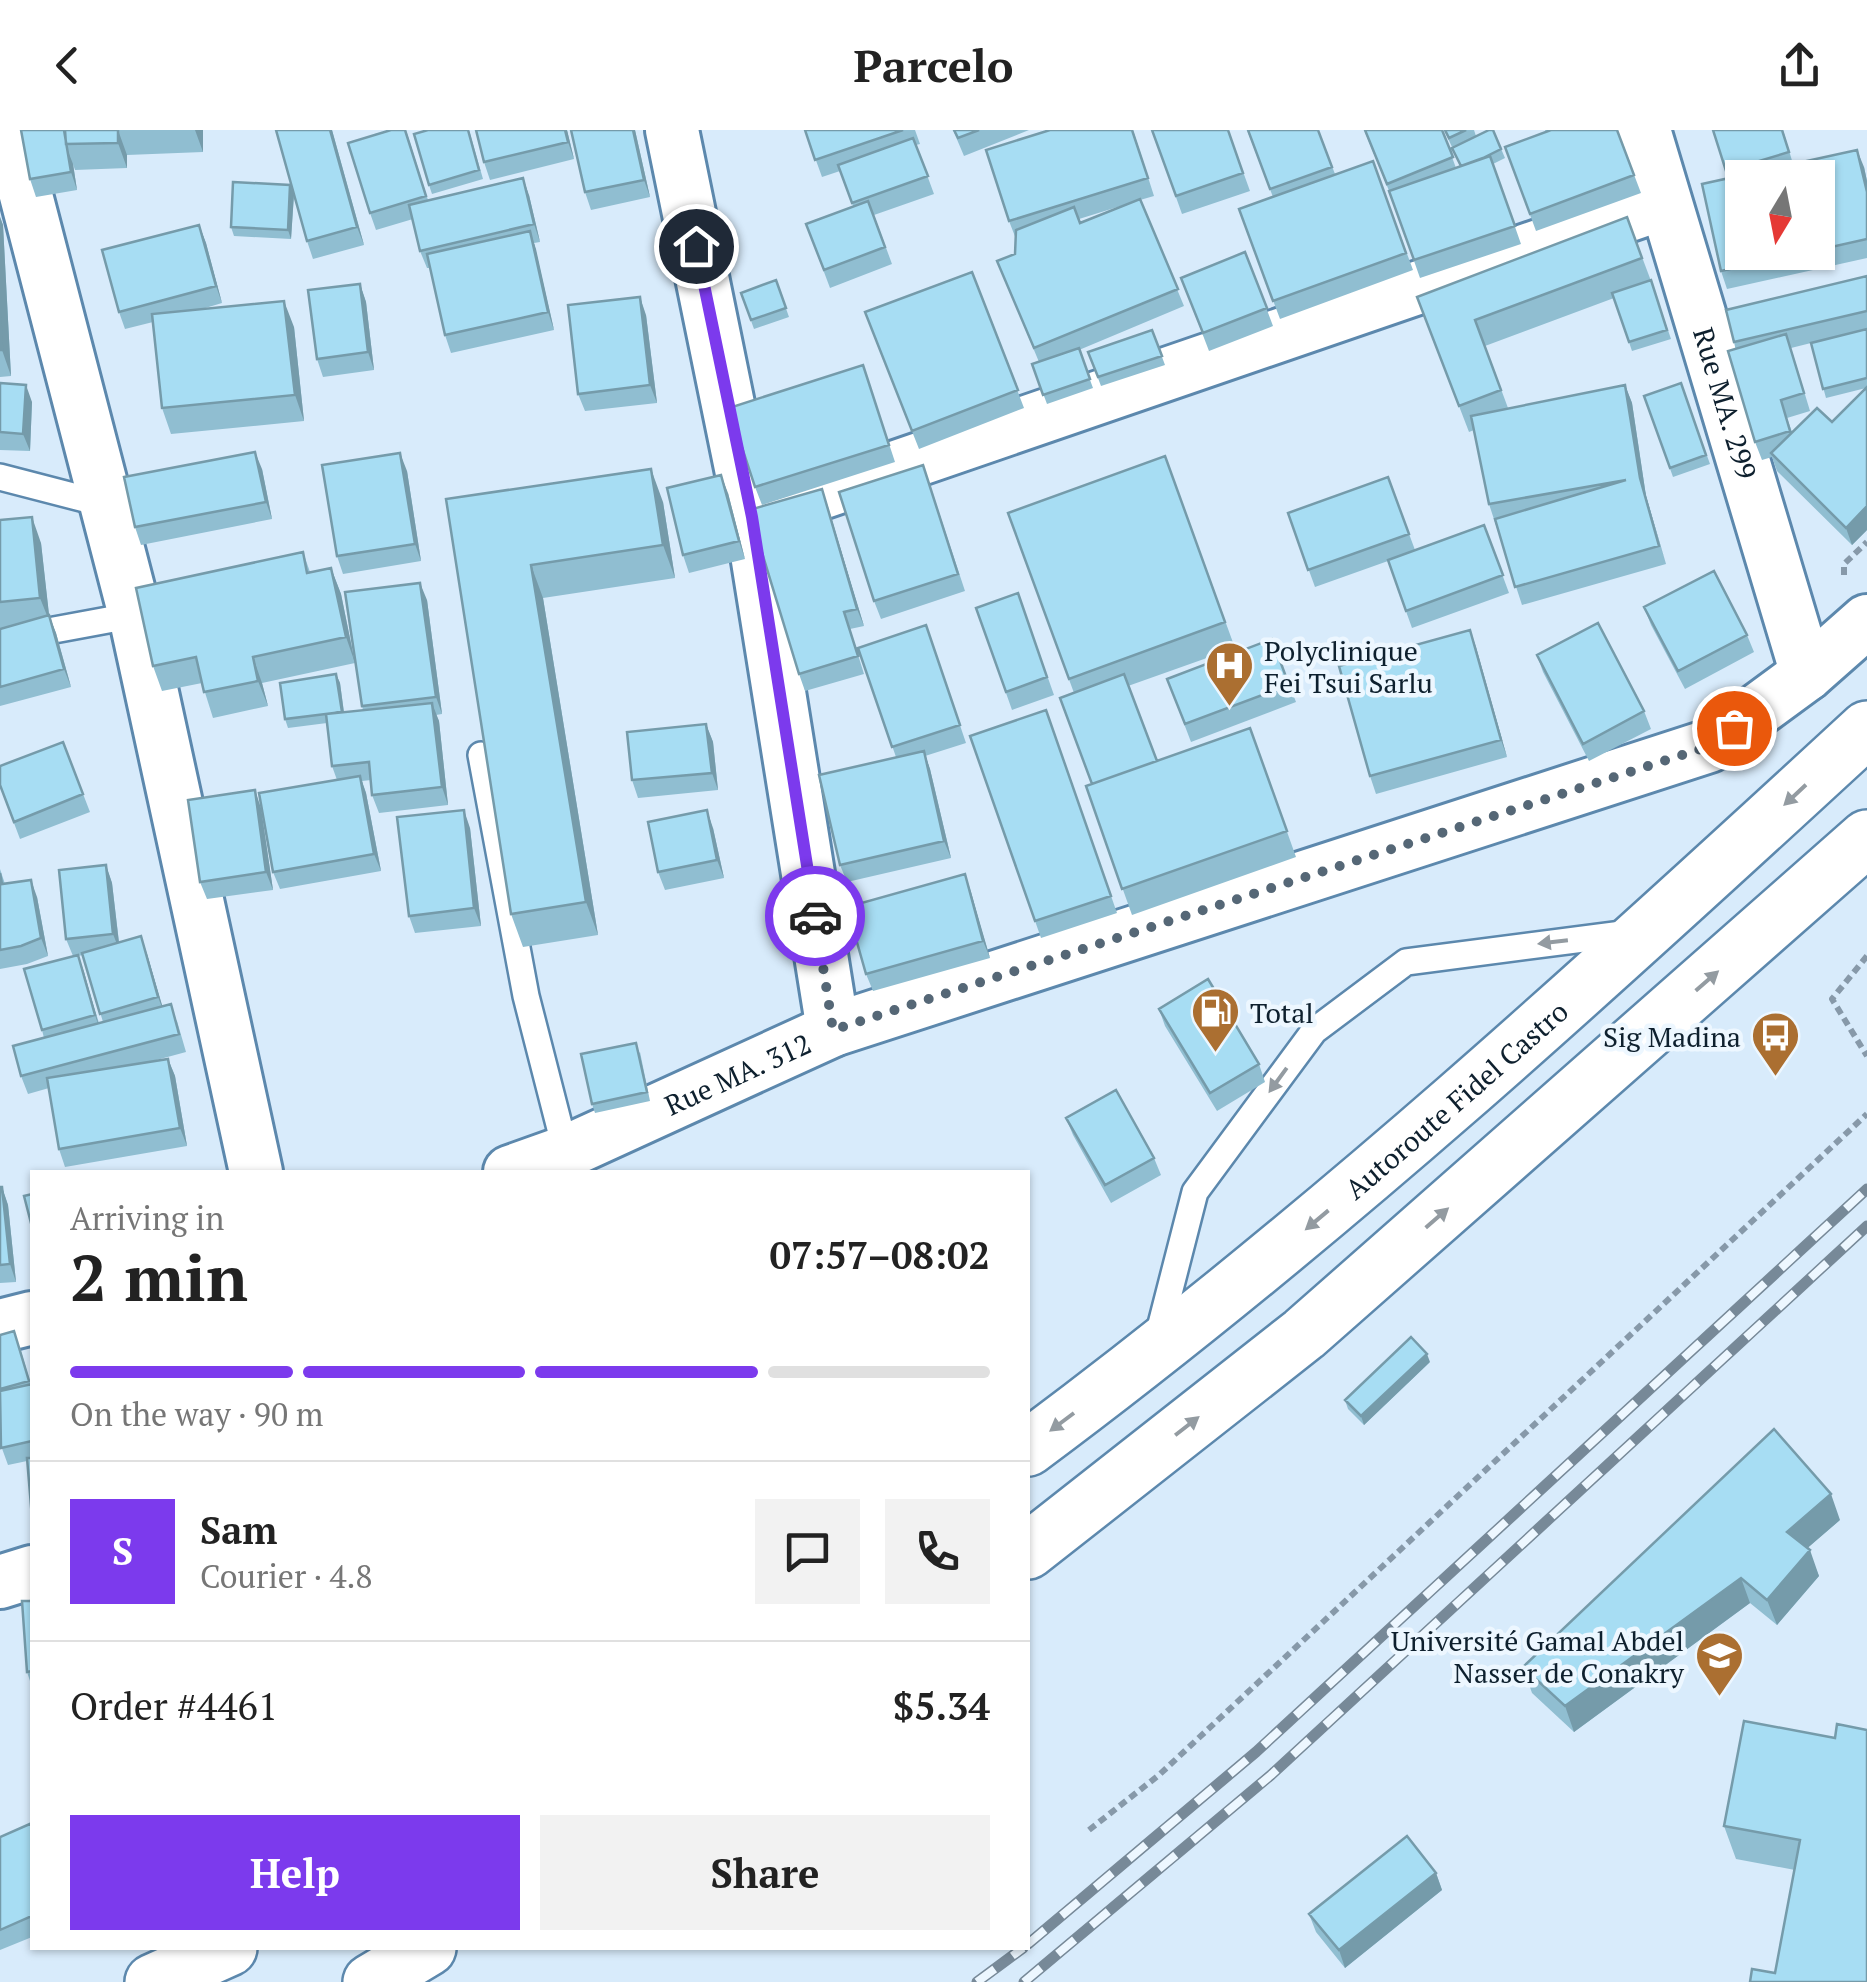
<!DOCTYPE html>
<meta charset="utf-8">
<style>
:root{--surface:#fff;--page:#f2f2f2;--text:#222;--muted:#767676;--line:#e0e0e0;--accent:#7c3aed}
body{margin:0;font-family:"PT Serif",serif;background:var(--page);color:var(--text);height:100vh;display:flex;flex-direction:column;font-size:38px;white-space:nowrap}
*{box-sizing:border-box;margin:0}
p{font-size:32px;color:var(--muted)}
.icon{flex:none;width:55px;height:55px;fill:none;stroke:currentColor;stroke-width:2;stroke-linecap:round;stroke-linejoin:round}
.map{position:relative;flex:1;overflow:hidden}
.sheet{position:absolute;left:30px;top:1040px;width:1000px;height:780px;display:flex;flex-direction:column;background:var(--surface);border-radius:0px;box-shadow:0 2px 8px #0004}
.sheet>*{flex:none}
.needle{width:65px;rotate:190deg}
.tools{position:absolute;left:1725px;top:30px;display:grid;gap:20px}
.tools a{display:grid;place-items:center;width:110px;height:110px;border-radius:0px;background:var(--surface);box-shadow:0 2px 8px #0004;font-size:50px}
.pin{position:absolute;display:grid;place-items:center;width:85px;height:85px;color:#fff;margin:-42px;border:5px solid #fff;border-radius:50%;box-shadow:0 2px 10px #0007}
.courier{position:absolute;display:grid;place-items:center;width:100px;height:100px;margin:-50px;border:8px solid #7c3aed;border-radius:50%;background:#fff;color:#222;box-shadow:0 2px 12px #0007}
.overview em{font-style:normal;font-weight:600}
.overview div{display:flex;flex-direction:column-reverse}
.overview{display:flex;align-items:center;justify-content:space-between;height:170px;padding:0 40px}
h1{font-size:65px;font-weight:600;line-height:75px}
.bar{display:grid;grid-template-columns:repeat(4,1fr);gap:15px 10px;align-content:center;height:120px;padding:0 40px}
.bar i{height:12px;border-radius:8px;background:var(--line)}
.bar .on{background:var(--accent)}
.bar p{grid-column:span 4}
.line{display:flex;align-items:center;gap:25px;padding:0 40px;border-top:2px solid var(--line)}
.line div{flex:1}
.round{display:grid;place-items:center;flex:none;width:105px;height:105px;border-radius:0px;background:var(--page)}
.button{display:flex;gap:20px;margin-top:auto;padding:20px 40px}
.button a{flex:1;height:115px;border-radius:0px;background:var(--accent);color:#fff;font-size:40px;font-weight:600;line-height:115px;text-align:center}
.button a+a{background:var(--page);color:var(--text)}
header{display:flex;justify-content:space-between;align-items:center;height:130px;padding:0 40px;background:var(--surface);font-size:45px;font-weight:600}
.map>svg:first-child{display:block}
</style>
<header><svg class="icon" aria-label="back" viewBox="0 0 24 24"><path d="M15 5l-7 7 7 7"/></svg>Parcelo<svg class="icon" aria-label="share" viewBox="0 0 24 24"><path d="M12 15V3M7 8l5-5 5 5M5 13v7h14v-7"/></svg></header>
<div class="map">
<svg width="1867" height="1852" viewBox="0 0 1867 1852">
<rect width="100%" height="100%" fill="#d8ebfb"/>
<g fill="none" stroke-linecap="round" stroke-linejoin="round">
<defs>
<path id="lane" d="M0,347l104,27
M0,510l135,-25
M481,625l45,241 40,156
M1158,1206l37,-144 119,-161 92,-69 224,-29"/>
<g id="street">
<path d="M9,0l126,485 121,557"/>
<path d="M672,0l79,387 82,513"/>
<path id="s1" d="M1644,0l163,544"/>
<path d="M751,387l913,-314"/>
<path id="s2" d="M510,1042l56,-20 267,-122 876,-284 98,-72 60,-53"/>
<path d="M0,1196l32,-8"/>
<path d="M0,1452l32,-10"/>
</g>
<g id="highway">
<path id="s3" d="M1028,1318c296,-220 568,-469 839,-719"/>
<path d="M1028,1421l276,-217 563,-496"/>
<path d="M153,1852l76,-34"/>
<path d="M371,1852l57,-34"/>
</g>
</defs>
<use href="#lane" stroke="#5c88ad" stroke-width="30"/>
<use href="#street" stroke="#5c88ad" stroke-width="58"/>
<use href="#highway" stroke="#5c88ad" stroke-width="60"/>
<path stroke="#8799a9" stroke-width="6" stroke-dasharray="8 5" stroke-linecap="butt" d="M1844,445v-11l23,-22
M1867,826l-35,43 35,57
M1089,1700l70,-55 708,-661"/>
<use href="#lane" stroke="#fff" stroke-width="25"/>
<use href="#street" stroke="#fff" stroke-width="52"/>
<use href="#highway" stroke="#fff" stroke-width="55"/>
<defs>
<path id="rail" d="M1028,1814l228,-192 611,-563
M977,1852l46,-34
M1024,1852l247,-207 596,-549"/>
</defs>
<use href="#rail" stroke="#778998" stroke-width="11"/>
<use href="#rail" stroke="#edf7ff" stroke-width="8" stroke-dasharray="22" stroke-linecap="butt"/>
</g>
<path fill="#90bed1" fill-rule="evenodd" d="M21,0h182v22l-76,3v13l-52,2 -2,-6 4,26 -41,7 -6,-18z
M332,0l32,115 -51,14 -6,-18z
M406,0l22,70 101,-5 11,47 -6,1 20,87 -103,23 -6,-18 -15,-67h-3l-7,-17 -7,-32 -37,11 -6,-17z
M469,0l14,49 -51,15 -3,-9z
M567,0l7,29 -84,21 -6,-18z
M635,0l15,67 -59,13 -6,-18z
M805,0h110l5,14 -4,1 18,49 -60,21 18,49 -62,24 -24,-64 47,-18 -13,-35 -18,6z
M953,0h76l-65,26z
M1133,0l21,66 -14,4 44,106 -105,44 14,38 -46,16 -15,-40 7,-2 -42,-101 18,-7 1,-15 -7,-18zM1124,75l-44,18 -1,-4z
M1152,0h76l22,61 -68,23z
M1247,0h71l17,44 38,-13 40,109 -133,49 -41,-110 34,-12z
M1364,0h78l14,38 4,-2 -8,-18 41,-18 12,28 -12,6 28,80 -101,34 -28,-80z
M1444,0h30l2,6 -24,11z
M1545,0h72l24,63 -105,38 -31,-84 41,-15z
M1713,0h70l10,34 71,3 3,14v77l-140,31 -6,-18 7,-93zM1818,48v74h-76z
M294,64l-3,45 -57,-3 -3,-9z
M0,87l3,8 8,151 -11,1z
M1627,87l27,72 17,50 -39,12 -18,-53 -129,48 23,62 117,-23 7,18 14,93 20,68 -144,41 -33,-101 -15,-74 -5,2 -52,-135z
M199,95l7,18 16,60 -20,6 92,18 10,94 -133,13 -9,-26 -9,-86 -28,7 -6,-17z
M1245,122l28,74 -64,25 -28,-73z
M972,142l52,136 -105,41 -54,-137z
M1867,146v254l-15,15 -75,-74 -5,-14 -10,3 -7,-18 -21,-100zM1811,213l15,55 40,-10 -34,34 -40,10 -5,-14 23,-7 -19,-63z
M776,150l13,37 -35,12 -13,-36z
M360,154l6,18 8,68 -51,7 -6,-18z
M646,185l11,88 -72,8 -7,-17z
M1152,200l13,35 -64,21 -13,-34z
M863,235l32,97 -133,43 -7,-18z
M0,253l32,19 -2,49 -30,-1z
M1681,253l29,81 -37,13 -29,-81z
M1165,326l70,192 -107,38 29,75 93,-33 46,129 -164,58 -46,-129 6,-2 -18,-91 -66,-180z
M262,339l10,50 -131,26 -6,-18z
M407,341l14,90 -78,13 -6,-18z
M1388,347l27,73 69,-25 25,68 -97,35 -24,-67 -73,26 -27,-74z
M929,352l36,109 -84,28 -7,-18z
M822,359l42,137 -14,3 14,45 -59,17 -6,-17z
M728,363l17,66 -56,14 -6,-18z
M446,369l217,3 12,76 -132,20 55,337 -75,12 -12,-33z
M0,390l41,23 8,73 7,17 15,54 -71,19v-77l5,-1h-5z
M303,422l7,20 21,-4 10,26 14,69 -93,20 6,23 -55,12 -11,-35 -40,8 -9,-25z
M1018,463l36,102 -42,15 -36,-102z
M427,470l15,114 -6,1 3,6 9,84 -69,8 -7,-18 -1,-15 -9,1 4,12 15,78 -101,18 -7,-17 64,-92 -5,-14 -5,-43 -39,5 -3,-9 51,-45 4,9 4,29 19,-2 -1,-4z
M1644,477l103,28 7,17 -69,37 -34,-64z
M926,495l40,118 -41,13 5,13 21,89 -104,24 -7,-17 56,-108 -38,-109z
M1470,500l37,127 -131,37 -6,-18z
M1272,509l24,63 -105,40 -24,-63z
M1537,525l107,56 7,18 -62,32 -46,-89z
M1046,580l71,203 -76,25 -71,-202z
M706,594l7,18 5,48 -80,8 -6,-18z
M63,612l27,70 -70,27 -20,-53z
M261,678l12,82 -66,9 -7,-17z
M470,698l11,98 -66,7 -6,-17z
M713,698l11,50 -59,12 -7,-18z
M106,735l6,18 7,59 28,12 15,52 15,15 9,31 -37,10 19,-3 7,17 12,70 -122,21 -6,-18 -10,-61 -21,6 -7,-18 23,-38 -2,-8 31,-74 -7,-17zM83,825l20,67 -4,1 -21,-67z
M0,739l5,15 32,13 11,59 -21,8 -27,5z
M965,744l25,84 -117,33 -7,-17z
M1159,879l100,55 6,18 -48,29 -52,-85z
M640,922l10,49 -55,12 -3,-9z
M1066,988l88,40 7,17 -50,28 -38,-68z
M0,1057h2l6,18 8,77 -16,1z
M0,1205l20,13 11,37 1,-1v126l-5,-49 -19,4 -8,-22z
M1430,1232l-66,63 -16,-16 -3,-9z
M1840,1390l-33,28 12,28 -42,49 -27,-22 -176,129 -42,-39 -9,-26z
M32,1471v86l-5,-15z
M1744,1591l123,261h-117l25,-9 20,-103 -59,-11 -12,-33z
M32,1693v114l-32,13v-113z
M1436,1743l6,17 -97,78 -29,-36 -7,-18z"/>
<path fill="#759baa" d="M118,0l9,25v13l-9,-25z
M195,0h8v22z
M330,0h2l32,115 -7,-18z
M565,0h2l7,29 -6,-17z
M633,0h2l15,67 -6,-17z
M66,16l7,18 4,26 -6,-18z
M1857,20l7,17 3,14v11z
M523,48l6,17 11,47 -6,-18z
M290,55l4,9 -3,45 -3,-9z
M0,87l3,8 8,151 -9,-26 -2,-38z
M199,95l7,18 16,60 -6,-17z
M530,101l6,18 18,81 -6,-18z
M360,154l6,18 8,68 -6,-18z
M640,167l6,18 11,88 -7,-18z
M284,171l10,26 10,94 -9,-26z
M26,255l6,17 -2,49 -7,-17z
M1625,255l7,18 14,93 20,68 -26,-86z
M255,322l7,17 10,50 -6,-17z
M400,323l7,18 14,90 -6,-17z
M651,339l12,33 12,76 -12,-33z
M721,345l7,18 17,66 -6,-18z
M822,359l6,18 36,119 -7,-17z
M1867,376v24l-15,15 -6,-17z
M32,387l9,26 9,80 -10,-25z
M531,435l12,33 55,337 -12,-33z
M331,438l10,26 14,69 -9,-26z
M420,453l7,17 15,114 -6,-17z
M49,485l7,18 15,54 -7,-18z
M1470,500l6,17 31,110 -6,-17z
M253,527l9,26 6,23 -10,-25z
M336,544l4,9 5,38 -3,-9z
M432,573l7,18 9,84 -6,-18z
M706,594l7,18 5,48 -6,-17z
M924,621l6,18 21,89 -7,-17z
M360,646l6,17 15,78 -7,-17z
M255,660l6,18 12,82 -7,-18z
M464,680l6,18 11,98 -7,-18z
M707,680l6,18 11,50 -7,-18z
M106,735l6,18 8,69 -7,-18z
M965,744l6,18 19,66 -7,-17z
M31,750l6,17 11,59 -7,-18z
M141,806l6,18 18,61 -7,-18z
M78,825l6,17 17,61 -6,-18z
M168,929l7,17 12,70 -7,-18z
M2,1057l6,18 8,77 -6,-18z
M1427,1224l3,8 -66,63 -3,-9z
M1831,1364l9,26 -44,38 -9,-26z
M1810,1420l9,26 -42,49 -10,-25z
M1741,1448l9,25 -176,129 -9,-26z
M1436,1743l6,17 -97,78 -6,-18z"/>
<path fill="#a7ddf3" stroke="#759baa" stroke-width="2.5" d="M21,0h43l7,42 -41,7z
M65,0h53v13l-52,1z
M276,0h54l27,97 -50,14z
M391,0h14l21,66 -56,17 -22,-70z
M428,0h40l11,40 -50,15 -15,-51z
M476,0h89l3,12 -84,20z
M571,0h62l11,50 -59,12z
M805,0h98l-88,30z
M954,0h25l-21,8z
M1050,0h82l16,48 -139,43 -23,-71z
M1152,0h76l15,43 -67,23z
M1248,0h70l14,37 -62,22z
M1365,0h77l11,27 -66,27z
M1445,0h21l-17,8z
M1489,0h4l8,19 -18,9 -22,8 -9,-18z
M1551,0h66l17,45 -104,39 -25,-67z
M1713,0h69l7,22 -63,19z
M913,8l15,38 -76,27 -14,-38z
M1857,20l10,42v47l-49,11v-72h-76v74h63l-84,19 -19,-87z
M1490,26l25,70 -101,34 -25,-69z
M1373,31l33,92 -133,48 -34,-92z
M523,48l11,46 -114,27 -11,-46z
M233,52l57,3 -2,45 -57,-3z
M1140,69l38,90 -144,59 -37,-87 18,-7 1,-24 58,-23 6,16z
M868,71l17,46 -61,23 -18,-46z
M1627,87l15,41 -167,62 26,70 -42,16 -42,-109z
M199,95l17,61 -97,26 -17,-62z
M530,101l18,81 -103,23 -18,-81z
M1245,122l22,56 -64,25 -22,-55z
M972,142l46,118 -106,41 -47,-119z
M1867,146v35l-133,31 -8,-32z
M776,150l10,28 -35,12 -10,-27z
M1651,150l16,50 -38,12 -17,-49z
M360,154l8,68 -51,7 -9,-69z
M640,167l10,88 -72,9 -10,-89z
M284,171l11,94 -133,13 -10,-94z
M0,182l2,38h-2z
M1867,199v49l-44,11 -12,-46z
M1152,200l10,26 -64,21 -10,-25z
M1786,204l18,59 -23,7 9,31 -35,11 -27,-91z
M1079,218l11,31 -47,16 -11,-31z
M863,235l26,80 -134,42 -26,-79z
M0,253l26,2 -3,49 -23,-2z
M1681,253l25,72 -36,13 -26,-72z
M1625,255l15,93 19,68 -144,41 -20,-68 131,-39 -137,24 -18,-88z
M1867,257v119l-21,22 -75,-75 46,-45 15,14z
M255,322l11,50 -131,25 -11,-50z
M400,323l15,91 -78,12 -15,-91z
M1165,326l60,166 -156,57 -61,-166z
M923,335l35,109 -84,27 -35,-109z
M651,339l12,76 -132,20 55,337 -75,12 -65,-415z
M721,345l18,66 -56,14 -16,-67z
M1388,347l21,57 -101,36 -20,-57z
M822,359l35,120 -13,3 14,44 -59,18 -50,-164z
M32,387l8,81 -40,4v-82z
M1484,395l19,50 -97,36 -18,-51z
M303,422l4,21 24,-5 15,69 -93,20 5,24 -54,11 -8,-35 -43,9 -17,-78z
M1714,441l33,64 -69,36 -34,-64z
M420,453l16,114 -74,9 -17,-114z
M1018,463l29,84 -41,15 -30,-84z
M49,485l15,54 -64,18v-58z
M1598,493l46,88 -61,33 -46,-89z
M926,495l34,100 -68,22 -34,-99z
M1470,500l31,110 -131,36 -31,-110z
M1272,509l17,46 -104,39 -18,-45z
M336,544l6,38 -57,7 -5,-36z
M1124,544l33,87 -65,23 -32,-86z
M432,573l10,84 -70,8 -3,-33 -37,4 -6,-52z
M1046,580l65,186 -76,25 -65,-185z
M706,594l6,49 -80,7 -5,-48z
M1250,598l37,103 -165,58 -36,-103z
M63,612l20,52 -69,28 -14,-37v-19z
M924,621l20,90 -104,24 -21,-90z
M360,646l14,78 -101,18 -14,-79z
M255,660l11,82 -66,10 -12,-82z
M464,680l10,98 -65,8 -12,-99z
M707,680l10,50 -59,12 -10,-50z
M106,735l7,69 -47,5 -7,-69z
M0,743l2,11 29,-4 10,58 -20,8 -21,4z
M965,744l18,67 -117,33 -19,-67z
M141,806l17,61 -58,17 -18,-61z
M78,825l17,60 -53,15 -18,-61z
M1208,849l51,85 -49,29 -51,-84z
M171,874l8,30 -158,42 -8,-30z
M636,913l11,49 -55,12 -11,-50z
M168,929l12,69 -121,21 -12,-71z
M1116,960l38,68 -49,27 -39,-67z
M0,1057h2l8,77 -10,1z
M32,1064v33l-8,-31z
M14,1201l15,50 -29,8v-54z
M1411,1207l16,17 -66,62 -16,-16z
M32,1254v57l-31,7 -1,-57z
M1774,1299l57,65 -44,38 23,18 -43,50 -26,-22 -176,128 -42,-39z
M27,1328h5v47l-1,1z
M22,1471h10v70l-5,1z
M1744,1591l91,17 2,-14 30,6v252h-117l2,-13 23,4 25,-133 -76,-14z
M32,1693v93l-32,14v-93z
M1407,1706l29,37 -97,77 -30,-36z"/>
<defs><path id="oneway-solid" d="M-6-.8H1V-3.2L6.5 0L1 3.2V.8H-6Z" transform="scale(2.5)"/></defs>
<g fill="#939ba1">
<use href="#oneway-solid" transform="translate(1795 665) rotate(137)"/>
<use href="#oneway-solid" transform="translate(1553 812) rotate(173)"/>
<use href="#oneway-solid" transform="translate(1707 851) rotate(-41)"/>
<use href="#oneway-solid" transform="translate(1278 950) rotate(126)"/>
<use href="#oneway-solid" transform="translate(1437 1088) rotate(-41)"/>
<use href="#oneway-solid" transform="translate(1317 1090) rotate(140)"/>
<use href="#oneway-solid" transform="translate(1062 1292) rotate(143)"/>
<use href="#oneway-solid" transform="translate(1187 1296) rotate(-38)"/>
</g>
<g fill="none" stroke-linecap="round" stroke-linejoin="round">
<path stroke="#556776" stroke-width="10" stroke-dasharray="0 18" d="M815,786l18,114 877,-284 24,-18"/>
<path stroke="#7c3aed" stroke-width="12" d="M696,116l56,271 63,399"/>
</g>
<defs>
<symbol id="hospital-pin" viewBox="-11 -11 22 30"><path d="M0 17L-7.5 6A9.5 9.5 0 1 1 7.5 6Z" fill="#ab6f31" stroke="#edf7ff"/><path d="M-5-5h3v3.5h4V-5h3V5h-3V1.5h-4V5h-3Z" fill="#fff"/></symbol>
<symbol id="fuel-pin" viewBox="-11 -11 22 30"><path d="M0 17L-7.5 6A9.5 9.5 0 1 1 7.5 6Z" fill="#ab6f31" stroke="#edf7ff"/><path d="M-5.5-6h7V0h2V4h1.3V-2.5L3-4.5l.8-.8L6-3V5H2.5V1h-1V6h-7ZM-4.2-4.7v3.2H.2V-4.7Z" fill="#fff"/></symbol>
<symbol id="bus-pin" viewBox="-11 -11 22 30"><path d="M0 17L-7.5 6A9.5 9.5 0 1 1 7.5 6Z" fill="#ab6f31" stroke="#edf7ff"/><path d="M-5-6H5V4H4V6H2V4H-2V6H-4V4H-5ZM-3.5-4V0h7V-4ZM-3.5 1.2v1.5H-2V1.2ZM2 1.2v1.5H3.5V1.2Z" fill="#fff"/></symbol>
<symbol id="university-pin" viewBox="-11 -11 22 30"><path d="M0 17L-7.5 6A9.5 9.5 0 1 1 7.5 6Z" fill="#ab6f31" stroke="#edf7ff"/><path d="M0-5L7-2L0 1L-7-2ZM-4 1L0 2.5L4 1V4Q0 6-4 4Z" fill="#fff"/></symbol>
</defs>
<g fill-rule="evenodd">
<use href="#hospital-pin" x="1202" y="508" width="55" height="75"/>
<use href="#fuel-pin" x="1188" y="854" width="55" height="75"/>
<use href="#bus-pin" x="1748" y="878" width="55" height="75"/>
<use href="#university-pin" x="1692" y="1498" width="55" height="75"/>
</g>
<g text-anchor="middle" dominant-baseline="central" stroke-width="9" stroke-linejoin="round" paint-order="stroke">
<g font-size="28" fill="#0e202e" stroke="#edf7ff">
<text stroke="none"><textPath href="#s1" startOffset="285">Rue MA. 299</textPath></text>
<text stroke="none"><textPath href="#s2" startOffset="248">Rue MA. 312</textPath></text>
<text stroke="none"><textPath href="#s3" startOffset="552">Autoroute Fidel Castro</textPath></text>
</g>
<g font-size="28" fill="#0e202e" stroke="#edf7ff" text-anchor="start">
<text x="1264" y="520">Polyclinique<tspan x="1264" dy="32">Fei Tsui Sarlu</tspan></text>
<text x="1250" y="882">Total</text>
<text x="1741" y="906" text-anchor="end">Sig Madina</text>
<text x="1684" y="1510" text-anchor="end">Université Gamal Abdel<tspan x="1684" dy="32">Nasser de Conakry</tspan></text>
</g>
</g>
</svg>
<div class="tools">
<a><svg class="needle" viewBox="-14 -14 28 28"><path d="M0-13l5 13h-10z" fill="#e53935"/><path d="M0 13l5-13h-10z" fill="#767676"/></svg></a>
</div>
<div class="pin" style="left:1734px;top:598px;background:#ea580c"><svg class="icon" aria-label="bag" viewBox="0 0 24 24"><path d="M5 8h14l-1 12H6zM9 8a3 3 0 0 1 6 0"/></svg></div>
<div class="pin" style="left:696px;top:116px;background:#1f2937"><svg class="icon" aria-label="home" viewBox="0 0 24 24"><path d="M3 11l9-7 9 7M6 9v11h12V9"/></svg></div>
<div class="courier" style="left:815px;top:786px"><svg class="icon" aria-label="car" viewBox="0 0 24 24"><path d="M5 17H2v-5l4-1 3-4h7l3 4 3 1v5h-3M9 17h6M6 11h13"/><circle cx="7" cy="17" r="2"/><circle cx="17" cy="17" r="2"/></svg></div>
<section class="sheet">
<div class="overview"><div><h1>2 min</h1><p>Arriving in</p></div><em>07:57–08:02</em></div>
<div class="bar"><i class="on"></i><i class="on"></i><i class="on"></i><i></i><p>On the way · 90 m</p></div>
<div class="line" style="height:180px"><b class="round" style="background:var(--accent);color:#fff">S</b><div><b>Sam</b><p>Courier · 4.8</p></div><a class="round"><svg class="icon" aria-label="chat" viewBox="0 0 24 24"><path d="M4 5h16v11H9l-5 4z"/></svg></a><a class="round"><svg class="icon" aria-label="phone" viewBox="0 0 24 24"><path d="M5 4h4l2 5-3 2q2 4 5 5l2-3 5 2v4C11 20 4 13 5 4z"/></svg></a></div>
<div class="line" style="height:130px"><div>Order #4461</div><b>$5.34</b></div>
<div class="button"><a>Help</a><a>Share</a></div>
</section>
</div>
